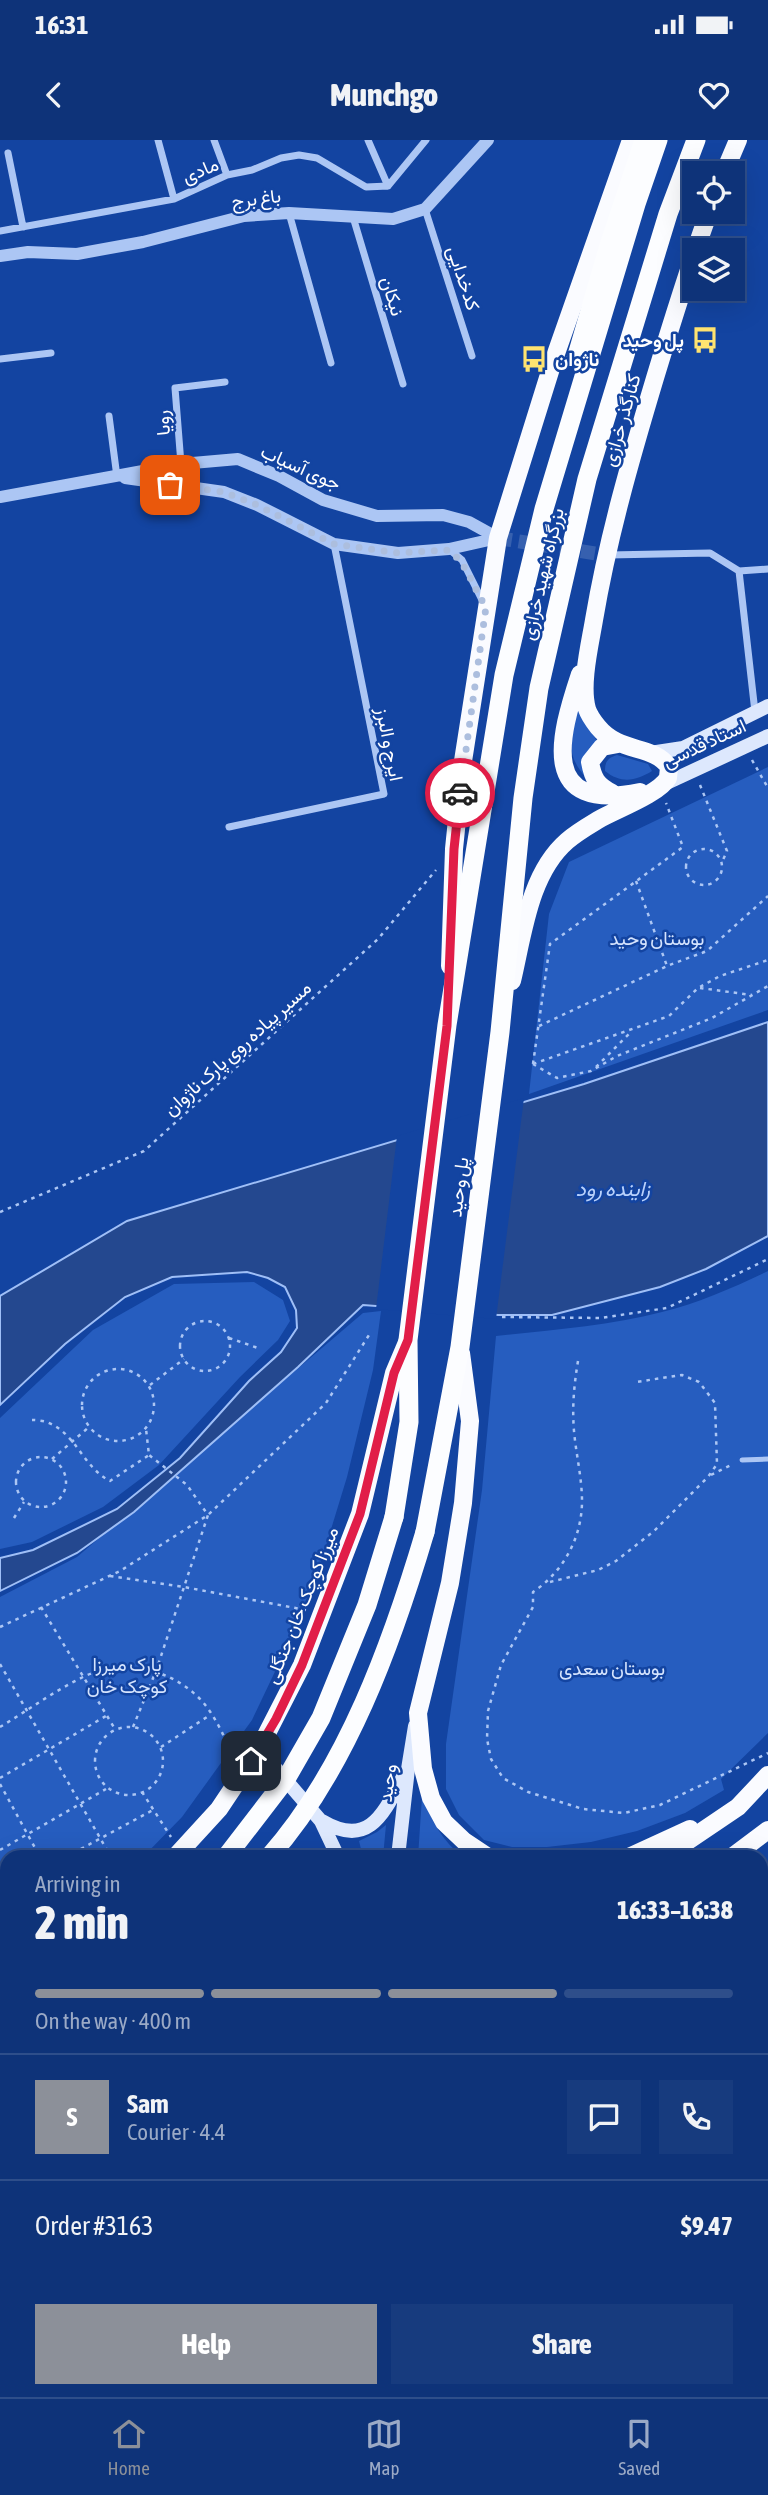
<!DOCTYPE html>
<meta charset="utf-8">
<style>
:root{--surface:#0e3379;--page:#173b7e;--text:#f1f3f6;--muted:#9baac6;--line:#2e4e8a;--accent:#8c9099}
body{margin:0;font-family:"Asap Condensed",Vazirmatn,sans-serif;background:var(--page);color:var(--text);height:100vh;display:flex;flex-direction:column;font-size:26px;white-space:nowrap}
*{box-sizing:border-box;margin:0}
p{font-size:23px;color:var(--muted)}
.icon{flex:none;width:38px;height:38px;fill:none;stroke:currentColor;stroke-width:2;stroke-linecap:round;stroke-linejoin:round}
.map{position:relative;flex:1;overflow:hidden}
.details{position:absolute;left:0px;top:1710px;width:768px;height:548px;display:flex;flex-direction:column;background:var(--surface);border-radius:21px 21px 0 0;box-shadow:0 7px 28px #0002,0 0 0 2px var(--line)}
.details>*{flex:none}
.fabs{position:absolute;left:682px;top:21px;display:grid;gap:14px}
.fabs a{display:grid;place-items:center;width:63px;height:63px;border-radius:0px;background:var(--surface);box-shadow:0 7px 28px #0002,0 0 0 2px var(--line);font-size:35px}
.pin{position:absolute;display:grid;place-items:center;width:60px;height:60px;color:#fff;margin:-30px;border-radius:14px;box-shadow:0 4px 10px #0006}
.courier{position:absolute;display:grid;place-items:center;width:70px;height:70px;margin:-35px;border:5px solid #e11d48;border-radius:50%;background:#fff;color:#222;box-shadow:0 2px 9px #0007}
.overview em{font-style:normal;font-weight:800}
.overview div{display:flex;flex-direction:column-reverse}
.overview{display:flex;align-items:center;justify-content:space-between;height:119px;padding:0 35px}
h1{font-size:46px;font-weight:800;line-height:52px}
.bar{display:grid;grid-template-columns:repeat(4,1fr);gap:10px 7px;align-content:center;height:84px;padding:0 35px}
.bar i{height:9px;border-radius:5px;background:var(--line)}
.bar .active{background:var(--accent)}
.bar p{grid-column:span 4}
.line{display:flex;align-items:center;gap:18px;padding:0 35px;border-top:2px solid var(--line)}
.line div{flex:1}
.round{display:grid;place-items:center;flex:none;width:74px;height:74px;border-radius:0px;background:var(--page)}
.button{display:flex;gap:14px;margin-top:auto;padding:14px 35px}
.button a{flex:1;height:80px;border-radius:0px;background:var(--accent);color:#fff;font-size:28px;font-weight:800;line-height:80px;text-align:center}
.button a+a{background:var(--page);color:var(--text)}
.status{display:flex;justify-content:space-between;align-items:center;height:49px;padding:0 35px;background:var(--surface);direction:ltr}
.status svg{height:19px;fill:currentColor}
header{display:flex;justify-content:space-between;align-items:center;height:91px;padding:0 35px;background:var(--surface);font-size:32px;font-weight:800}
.dock{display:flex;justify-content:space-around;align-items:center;height:98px;border-top:2px solid var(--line);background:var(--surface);font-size:19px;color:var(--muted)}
.dock a{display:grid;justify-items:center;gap:4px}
.dock .active{color:var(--accent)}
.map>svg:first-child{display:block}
</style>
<div class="status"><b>16:31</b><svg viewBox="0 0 49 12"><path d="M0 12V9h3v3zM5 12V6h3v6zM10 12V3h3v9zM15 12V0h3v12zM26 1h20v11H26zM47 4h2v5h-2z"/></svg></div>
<header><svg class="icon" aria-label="back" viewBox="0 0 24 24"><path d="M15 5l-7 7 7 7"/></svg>Munchgo<svg class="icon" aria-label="heart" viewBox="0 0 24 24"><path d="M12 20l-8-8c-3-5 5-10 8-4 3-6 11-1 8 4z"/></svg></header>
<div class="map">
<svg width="768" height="2257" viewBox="0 0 768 2257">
<rect width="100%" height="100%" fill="#1344a1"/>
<path fill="#265dbf" d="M578,568l20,35 -11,36c-23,-26 -16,-39 -9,-71z
M617,615l31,9 4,7c-16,10 -31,13 -47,0 0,-10 3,-13 12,-16z
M768,627v243l-239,84 20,-180 20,-52z
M768,1131v462l-47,46 3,11 -39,23 -48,18 -46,11 -44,5h-35l-28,-7 -25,-25 -13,-26v-45l36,-254 14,-154c55,-6 112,-10 166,-24 37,-9 72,-25 106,-41z
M254,1142l29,18 7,21 -12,19 -38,37 -81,88 -56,42 -71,35 -32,7v-131l93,-88 81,-46z
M381,1171l-8,59 -26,107 -37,121 -58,122 -70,97 -39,40h-136v107l-7,4v-371l77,-40 286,-244z
M422,1657c10,24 20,44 41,60h-45z
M386,1685l-3,32h-20l-4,-16 18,-9z"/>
<path fill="#24488f" stroke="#9fbff7" stroke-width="2" d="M768,882v214l-62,33 -46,18 -108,28h-54l-135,-10 -65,62 -164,145 -57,41 -77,38v-33l33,-8 84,-41 63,-51 69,-77 32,-29 16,-24 -1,-18 -11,-23 -17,-9 -21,-6 -75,5 -47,20 -60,47 -65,61v-109l127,-75 457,-137z"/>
<path fill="#1344a1" d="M524,958l-28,221 -120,-10 21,-173z"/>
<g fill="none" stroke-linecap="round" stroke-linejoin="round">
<path stroke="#3660af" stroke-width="14" stroke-dasharray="14 7" stroke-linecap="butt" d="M498,398l107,17"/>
<path stroke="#acc6f4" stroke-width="2.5" stroke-dasharray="3.5 5" stroke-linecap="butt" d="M752,620l16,28
M700,645l27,66 -5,11
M686 727a18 18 0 1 1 36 0a18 18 0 1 1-36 0Z
M636,741l31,85
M700,848l52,7
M539,886l128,-60 40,-15 61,-55
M533,924l17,-120 133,-97 -17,-44
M533,924l136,-48 29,-28 22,-12 48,-16
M533,924l24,14 34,-7 26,-15 95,-38 56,-32
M596,927l35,-35
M0,1072l144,-61 234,-212 58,-69
M502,1177l98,1 67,-10 101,-49
M180 1206a25 25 0 1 1 50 0a25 25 0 1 1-50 0Z
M229,1198l29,10
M578,1221c-4,24 -6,46 -4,70 2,23 8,47 8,70 0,37 -19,71 -49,91v15l-32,58 -13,46 -1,28 4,20 12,19 25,14 55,17 41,4 36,-8 108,-52
M82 1265a36 36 0 1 1 72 0a36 36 0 1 1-72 0Z
M150,1245l34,-26
M32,1280c5,0 13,1 17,3 27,11 35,45 61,58l39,-26 -3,-26
M16 1342a25 25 0 1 1 50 0a25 25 0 1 1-50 0Z
M52,1319l37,-32
M711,1335l22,-11
M14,1378l10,-16
M110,1436l74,11 122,23
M550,1442l48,-12 18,-9 38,-30 54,-54 9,-13 -2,-61 -16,-21 -17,-7 -46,7
M41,1467l74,122
M0,1487l120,-56 88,-56 118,-112 43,-68
M0,1524l111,193
M0,1587c27,-16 54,-36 83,-50 38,-18 83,-10 114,19 17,16 26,39 36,59
M133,1587l23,-56 52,-156 -21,-30 -38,-30
M95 1621a34 34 0 1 1 68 0a34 34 0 1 1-68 0Z
M161,1607l49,-32
M0,1638l106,-62
M0,1644l40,73
M142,1652l29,45
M0,1710l106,-61
M66,1717l87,-47
M0,1740l7,12
M0,1756l7,-4"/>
<path stroke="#acc6f4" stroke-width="5" d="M742,1320l26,-1"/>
<path stroke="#acc6f4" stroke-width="7" d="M158,0l16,59
M214,0l13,35
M368,0l20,46
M8,13l15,74
M425,69l47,147
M289,73l42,150
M353,77l50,167
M0,91l174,-32 53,-24 25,-5 29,-12 18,-3 18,3 49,29 22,-1 38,-46
M0,219l51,-6
M109,276l8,61
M181,324l-6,-76 50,-6
M450,410l12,10 22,44
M609,415l101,-2 29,18 16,141
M739,431l29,-2
M229,687l155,-33 -50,-250
M761,1734h7
M761,2028l7,4
M0,2072l7,-1
M761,2145l7,-3
M761,2235l4,18 3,-1
M68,2250l1,7
M695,2250l2,7
M24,2257h37
M158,2257l16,-7
M451,2257l23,-7"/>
<path stroke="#acc6f4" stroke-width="12" d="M0,116l28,-4 49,2 66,-12 101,-26 45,-3 104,6 32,-10 63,-69
M125,338l99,14 33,13 77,39 64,9 51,-4 49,-11
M0,357l181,-33 57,-5 41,17 44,24 54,16 66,-1 26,7 29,16"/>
<path stroke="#dde8fd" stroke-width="14" d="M650,613l33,-5 85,-42
M658,647l110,-51
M259,1609l62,72 17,36
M322,1681c49,29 63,-11 83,-48
M398,1717l10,-88 7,-43
M761,2012l7,-8
M287,2257l1,-7
M330,2257l1,-7
M549,2257l5,-7"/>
<path stroke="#fafbff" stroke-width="18" d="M724,33l14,-33
M580,534c-21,63 -42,139 60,118
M612,653c-15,-8 -19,-14 -22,-31l12,-15 16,-3
M450,826l4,-117 9,-88 35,-223 54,-173 79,-225
M512,841c11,-46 17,-107 55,-140 9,-8 21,-15 31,-21 17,-10 61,-26 70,-42 0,-1 1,-10 1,-11 -16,-23 -49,-13 -71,-40 -4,-5 -9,-12 -11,-18 -7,-24 3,-65 7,-89 14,-83 37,-162 61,-242 17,-56 34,-112 54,-166
M461,1213l9,68 -7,82 -13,80 -32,130 5,56 8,29 13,24 20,19 24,16
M175,1717l44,-48 40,-60 43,-84 58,-151 34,-141 14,-33
M629,1717l61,-28
M664,1717l74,-50 30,-32
M732,1717l36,-27
M0,1853l7,-5"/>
<path stroke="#fcfdff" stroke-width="19" d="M576,219l32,-110 36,-109
M394,1377l15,-95 -1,-82 39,-315 57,-350 40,-166 92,-305 22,-64
M425,1392l35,-185 40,-315 23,-234 16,-110 48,-209 81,-265 28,-74
M0,1895l7,-3
M0,1931l7,-3
M0,1973l7,-3"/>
<path stroke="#fcfdff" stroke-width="19" d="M226,1717l60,-78 35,-61 46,-113 27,-88
M269,1717c78,-88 123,-214 156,-325"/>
</g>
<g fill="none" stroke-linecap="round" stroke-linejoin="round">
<path stroke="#acbede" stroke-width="7" stroke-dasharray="0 12.6" d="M170,345l54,7 33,13 77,39 64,9 51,-3c20,17 23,36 37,57l-26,186"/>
<path stroke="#e11d48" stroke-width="9" d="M251,1621l25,-42 26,-54 58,-151 34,-141 14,-33 39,-314 7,-177 6,-56"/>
</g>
<defs>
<symbol id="bus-bare" viewBox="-9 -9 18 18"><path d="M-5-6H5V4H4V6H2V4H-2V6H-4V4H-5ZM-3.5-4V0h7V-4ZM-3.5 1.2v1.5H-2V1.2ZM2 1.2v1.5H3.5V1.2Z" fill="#ffe370" stroke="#1344a1" stroke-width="2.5" paint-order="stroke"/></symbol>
</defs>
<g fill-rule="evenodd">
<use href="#bus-bare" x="686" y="181" width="38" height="38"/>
<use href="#bus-bare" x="515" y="200" width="38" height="38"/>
</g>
<g text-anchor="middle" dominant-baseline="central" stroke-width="5" stroke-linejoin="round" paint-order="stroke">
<g font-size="19" fill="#fff" stroke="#1344a1">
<text transform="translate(200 30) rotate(-23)">مادی</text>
<text transform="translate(256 58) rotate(-7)">باغ برج</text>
<text transform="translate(464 138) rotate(72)">کدخدایی</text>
<text transform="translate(393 156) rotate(73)">نیکان</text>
<text transform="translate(621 280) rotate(-74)">کنارگذر خرازی</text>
<text transform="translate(162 283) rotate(-95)">رویا</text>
<text transform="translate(301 327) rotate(24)">جوی آسیاب</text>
<text transform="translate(542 434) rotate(-77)">بزرگراه شهید خرازی</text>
<text transform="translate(704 603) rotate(-25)">استاد قدسی</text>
<text transform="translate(390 604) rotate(79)">ایرج و البرز</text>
<text transform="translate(237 908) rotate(-42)">مسیر پیاده روی پارک ناژوان</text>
<text transform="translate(458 1047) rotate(-83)">پل وحید</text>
<text transform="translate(301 1465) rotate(-68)">میرزا کوچک خان جنگلی</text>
<text transform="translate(387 1643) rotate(-83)">وحید</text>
</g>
<g font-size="19" font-weight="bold" fill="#fff" stroke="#1344a1" text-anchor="end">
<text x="684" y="200">پل وحید</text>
<text x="555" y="219" text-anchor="start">ناژوان</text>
</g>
<g font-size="19" fill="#d5e4fe" stroke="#1344a1">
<text x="657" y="798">بوستان وحید</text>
<text x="127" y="1524">پارک میرزا<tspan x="127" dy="22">کوچک خان</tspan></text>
<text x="612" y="1528">بوستان سعدی</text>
</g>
<g font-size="21" font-style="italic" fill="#b9d1fb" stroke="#1344a1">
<text x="613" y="1048">زاینده رود</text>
</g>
</g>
</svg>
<div class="fabs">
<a><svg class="icon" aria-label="locate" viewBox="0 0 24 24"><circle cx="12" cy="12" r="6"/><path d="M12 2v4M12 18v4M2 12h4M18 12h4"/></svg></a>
<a><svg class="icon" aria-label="layers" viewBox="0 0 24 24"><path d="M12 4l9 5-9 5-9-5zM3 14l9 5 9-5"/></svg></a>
</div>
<div class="pin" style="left:170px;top:345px;background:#ea580c"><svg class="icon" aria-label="bag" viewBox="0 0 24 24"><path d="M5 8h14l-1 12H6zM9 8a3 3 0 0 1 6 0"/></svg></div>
<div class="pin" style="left:251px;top:1621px;background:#1f2937"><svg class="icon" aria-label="home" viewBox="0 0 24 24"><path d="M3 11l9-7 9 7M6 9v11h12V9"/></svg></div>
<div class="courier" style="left:460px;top:653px"><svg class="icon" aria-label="car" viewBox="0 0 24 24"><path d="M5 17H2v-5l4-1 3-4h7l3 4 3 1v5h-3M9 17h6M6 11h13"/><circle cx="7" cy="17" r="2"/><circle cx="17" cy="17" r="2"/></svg></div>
<section class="details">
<div class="overview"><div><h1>2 min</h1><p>Arriving in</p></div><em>16:33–16:38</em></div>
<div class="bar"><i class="active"></i><i class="active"></i><i class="active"></i><i></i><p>On the way · 400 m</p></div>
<div class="line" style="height:126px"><b class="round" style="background:var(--accent);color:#fff">S</b><div><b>Sam</b><p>Courier · 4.4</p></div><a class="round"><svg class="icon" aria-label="chat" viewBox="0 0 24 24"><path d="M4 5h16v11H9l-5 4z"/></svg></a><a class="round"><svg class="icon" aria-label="phone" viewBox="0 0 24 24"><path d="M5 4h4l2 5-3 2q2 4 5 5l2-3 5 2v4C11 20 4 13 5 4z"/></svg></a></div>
<div class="line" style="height:91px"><div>Order #3163</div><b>$9.47</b></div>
<div class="button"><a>Help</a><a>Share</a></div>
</section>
</div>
<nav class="dock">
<a class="active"><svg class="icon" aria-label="home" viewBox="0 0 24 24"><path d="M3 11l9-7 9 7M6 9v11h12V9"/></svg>Home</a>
<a><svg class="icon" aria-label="map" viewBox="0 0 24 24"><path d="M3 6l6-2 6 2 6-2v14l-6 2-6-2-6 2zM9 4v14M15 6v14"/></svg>Map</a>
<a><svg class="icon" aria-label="saved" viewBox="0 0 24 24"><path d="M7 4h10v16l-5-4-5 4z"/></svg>Saved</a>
</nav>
